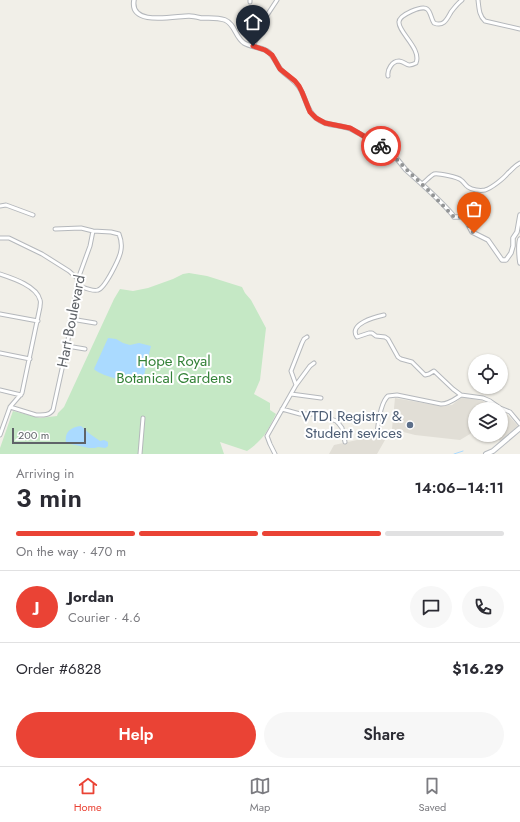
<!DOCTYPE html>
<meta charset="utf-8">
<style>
:root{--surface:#fff;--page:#f7f7f7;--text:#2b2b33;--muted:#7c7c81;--line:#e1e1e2;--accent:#ea4335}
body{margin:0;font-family:Jost,sans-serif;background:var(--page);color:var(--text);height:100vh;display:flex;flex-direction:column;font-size:15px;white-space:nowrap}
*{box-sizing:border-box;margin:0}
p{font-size:13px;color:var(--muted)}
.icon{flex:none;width:22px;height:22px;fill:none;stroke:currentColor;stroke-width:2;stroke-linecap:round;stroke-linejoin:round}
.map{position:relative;height:454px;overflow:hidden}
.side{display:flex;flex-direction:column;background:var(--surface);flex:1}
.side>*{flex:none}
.fabs{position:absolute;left:468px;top:354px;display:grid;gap:8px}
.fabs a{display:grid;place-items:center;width:40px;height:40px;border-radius:50%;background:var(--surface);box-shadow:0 1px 3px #0004;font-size:20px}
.scale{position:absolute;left:12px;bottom:10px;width:74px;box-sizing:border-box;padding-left:4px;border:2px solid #5f6368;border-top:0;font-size:11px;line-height:14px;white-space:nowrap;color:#5f6368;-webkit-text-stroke:3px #fff;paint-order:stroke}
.pin{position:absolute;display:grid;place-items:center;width:34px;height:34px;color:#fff;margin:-41px -17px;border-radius:50% 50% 50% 0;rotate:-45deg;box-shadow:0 0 4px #0007}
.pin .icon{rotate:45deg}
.courier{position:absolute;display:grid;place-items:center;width:40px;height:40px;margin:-20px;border:3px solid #ea4335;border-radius:50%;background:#fff;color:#222;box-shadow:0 1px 5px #0007}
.headline em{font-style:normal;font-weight:600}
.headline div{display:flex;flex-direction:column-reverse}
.headline{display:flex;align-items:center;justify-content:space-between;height:68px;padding:0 16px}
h1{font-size:26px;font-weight:600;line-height:30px}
.bar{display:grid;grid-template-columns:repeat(4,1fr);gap:6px 4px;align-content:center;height:48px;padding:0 16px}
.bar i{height:5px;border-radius:3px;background:var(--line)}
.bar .on{background:var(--accent)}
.bar p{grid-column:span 4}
.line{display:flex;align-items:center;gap:10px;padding:0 16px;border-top:1px solid var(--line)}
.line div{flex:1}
.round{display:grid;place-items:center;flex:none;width:42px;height:42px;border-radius:21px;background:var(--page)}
.button{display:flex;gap:8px;margin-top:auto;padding:8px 16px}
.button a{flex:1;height:46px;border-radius:24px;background:var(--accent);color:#fff;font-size:16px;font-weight:600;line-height:46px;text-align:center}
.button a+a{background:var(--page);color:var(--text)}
.tab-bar{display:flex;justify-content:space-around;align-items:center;height:56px;border-top:1px solid var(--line);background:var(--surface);font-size:11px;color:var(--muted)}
.tab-bar a{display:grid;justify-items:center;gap:2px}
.tab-bar .on{color:var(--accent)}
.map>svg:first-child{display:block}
</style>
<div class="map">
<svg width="520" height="454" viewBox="0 0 520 454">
<rect width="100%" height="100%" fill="#f1efe8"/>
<path fill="#e1ded6" d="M462,397l21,4 15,8h-23v22l-15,9 -45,-5 -23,-6 3,-31 45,8 12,-1z
M501,411l6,3 13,14 -20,13 -6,-6h7z
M389,433l-12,21h-48l5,-9z"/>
<path fill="#c5e8c5" d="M189,273l18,3 35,11 3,6 6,7 15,28 -6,52 -6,14 16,9v7l6,4c-9,18 -12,25 -29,37l-27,-9 4,12h-224v-6l13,-37 27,7 17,-2 1,-3 6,-6 50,-108 6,-10 13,2 15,-3 25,-9 10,-5z"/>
<path fill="#aadaff" d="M108,338l8,1 7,4 7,2 9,-2 12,3 -8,34c-3,1 -6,2 -9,2 -8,0 -35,-7 -40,-13z
M81,426l9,8 10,7 4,-1 4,2v4l-1,1 -2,1 -7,-1 -3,1h-6l-23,-5c-2,-11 5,-16 15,-17z"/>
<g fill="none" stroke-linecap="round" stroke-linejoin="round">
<path stroke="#aadaff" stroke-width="1" d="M454,454l9,-3"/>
<defs>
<path id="minor" d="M478,0c1,8 1,16 7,21l35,8
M250,2v-2
M253,46c5,-8 5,-13 8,-21 5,-9 11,-17 16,-25
M388,76c-1,-6 4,-15 11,-15 8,1 7,7 17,2 6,-14 -18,-31 -17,-41 0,-7 23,-17 28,-13 4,3 4,10 7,14 10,4 13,-4 17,-11 3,-4 7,-9 11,-12
M422,184c4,-3 8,-8 12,-10 4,-1 24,3 27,6 3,2 4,5 7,7 4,3 12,4 17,3 7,-2 19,-12 23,-17 5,-4 6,-7 12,-10
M0,206l6,-1 27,10
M55,229l26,-1 12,3 18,1 8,2c2,5 3,10 2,16 -1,8 -16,38 -23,40 -6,2 -15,-3 -21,-5
M0,238h9l33,16 27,17 9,8
M0,274c12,4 37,12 40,26 1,2 0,4 0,7l-18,86 -12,14 -10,28
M0,314l38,7
M384,315c-9,2 -36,9 -27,22l12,-4h3l4,3 9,1 3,2 10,18 3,2 11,3 13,13 4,-1 5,-3 19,18 8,6
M71,319l24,4
M67,346l18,3
M0,353l30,6
M296,385l-5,-14 11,-28 2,-4 3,-2
M0,390l21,5
M291,394l30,4
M10,407l26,8c6,0 13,1 17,-5l14,-64 11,-67 12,-33 3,-15
M282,409l18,5h16l5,1 15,6 3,3 3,4 3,14
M377,434c1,-10 3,-31 11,-38l9,-1 44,9c8,0 14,-5 20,-9l22,3 7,3 10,7 10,4 10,12
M140,454l3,-36
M275,454l-5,-10 -3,-8 29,-51 14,-19 4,-3"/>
<path id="tertiary" d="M134,0c-5,27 41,16 55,16 4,0 8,1 12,2 8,0 16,-1 24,2 10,4 10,17 19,23 7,4 16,4 23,8 7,4 9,13 14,19 6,6 13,10 18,17 7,10 7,23 17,31 10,9 26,6 37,12 8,4 16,10 24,14 3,2 8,3 11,6 7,5 12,13 18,20 16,14 32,28 46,44l2,3h10l8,15 16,8 14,20h4l5,-7 2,-7v-8l4,-6 3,-17
M520,239c-2,5 -1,18 0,24"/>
<path id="secondary" d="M486,454l7,-3 27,-23"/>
</defs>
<use href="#minor" stroke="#b5b8bc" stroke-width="5"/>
<use href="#tertiary" stroke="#b5b8bc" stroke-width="5.5"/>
<use href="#secondary" stroke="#b6babf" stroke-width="6"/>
<use href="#minor" stroke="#fff" stroke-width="3"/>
<use href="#tertiary" stroke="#fff" stroke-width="3.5"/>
<use href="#secondary" stroke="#fff" stroke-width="4"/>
</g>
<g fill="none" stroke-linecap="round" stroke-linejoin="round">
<path stroke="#929495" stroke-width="4" stroke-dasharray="0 7.2" d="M381,146l6,3 18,19 24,23 25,26h10c4,5 4,12 10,16"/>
<path stroke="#ea4335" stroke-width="5" d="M253,46l12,4 7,5 8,14 15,12 4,5 3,6 8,20 6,6 9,5 25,5 31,18"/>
</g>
<circle fill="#5c6f8a" stroke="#fff" stroke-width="1.5" cx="410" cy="425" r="4"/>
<g text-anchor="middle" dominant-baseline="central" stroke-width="4" stroke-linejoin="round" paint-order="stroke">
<g font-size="15" fill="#5f6368" stroke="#fff">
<text transform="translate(71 321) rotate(-79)">Hart Boulevard</text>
</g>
<g font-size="15" fill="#348238" stroke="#fff">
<text x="174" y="361">Hope Royal<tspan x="174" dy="17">Botanical Gardens</tspan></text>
</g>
<g font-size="15" fill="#4e5e75" stroke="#fff" text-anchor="end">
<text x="402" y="416">VTDI Registry &amp;<tspan x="402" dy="17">Student sevices</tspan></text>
</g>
</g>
</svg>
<div class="fabs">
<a><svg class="icon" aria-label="locate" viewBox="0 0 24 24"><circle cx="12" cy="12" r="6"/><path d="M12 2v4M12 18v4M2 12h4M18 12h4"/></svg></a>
<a><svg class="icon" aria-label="layers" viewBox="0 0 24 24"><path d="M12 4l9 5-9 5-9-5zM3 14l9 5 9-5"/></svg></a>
</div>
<div class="scale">200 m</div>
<div class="pin" style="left:474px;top:233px;background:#ea580c"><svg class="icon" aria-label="bag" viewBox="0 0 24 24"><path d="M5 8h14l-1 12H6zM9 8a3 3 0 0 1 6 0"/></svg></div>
<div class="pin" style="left:253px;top:46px;background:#1f2937"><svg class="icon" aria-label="home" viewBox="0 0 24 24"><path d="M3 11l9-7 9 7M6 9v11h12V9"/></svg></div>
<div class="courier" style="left:381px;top:146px"><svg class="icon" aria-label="bike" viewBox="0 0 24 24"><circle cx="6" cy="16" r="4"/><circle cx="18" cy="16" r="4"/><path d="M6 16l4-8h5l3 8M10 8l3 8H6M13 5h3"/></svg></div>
</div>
<section class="side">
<div class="headline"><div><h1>3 min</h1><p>Arriving in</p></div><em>14:06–14:11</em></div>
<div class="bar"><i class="on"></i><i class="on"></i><i class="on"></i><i></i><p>On the way · 470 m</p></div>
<div class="line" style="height:72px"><b class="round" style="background:var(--accent);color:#fff">J</b><div><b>Jordan</b><p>Courier · 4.6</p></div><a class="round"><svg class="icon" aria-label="chat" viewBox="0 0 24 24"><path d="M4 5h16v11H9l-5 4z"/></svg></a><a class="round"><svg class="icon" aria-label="phone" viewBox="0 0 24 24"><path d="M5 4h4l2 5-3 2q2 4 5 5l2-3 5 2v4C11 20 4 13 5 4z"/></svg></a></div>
<div class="line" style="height:52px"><div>Order #6828</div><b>$16.29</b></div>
<div class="button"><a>Help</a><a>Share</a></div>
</section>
<nav class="tab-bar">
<a class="on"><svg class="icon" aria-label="home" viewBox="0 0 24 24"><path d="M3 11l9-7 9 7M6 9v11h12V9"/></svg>Home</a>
<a><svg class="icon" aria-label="map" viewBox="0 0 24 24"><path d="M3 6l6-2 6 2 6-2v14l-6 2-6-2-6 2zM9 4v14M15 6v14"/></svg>Map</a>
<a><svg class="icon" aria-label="saved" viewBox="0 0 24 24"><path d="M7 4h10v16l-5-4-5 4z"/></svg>Saved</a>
</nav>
